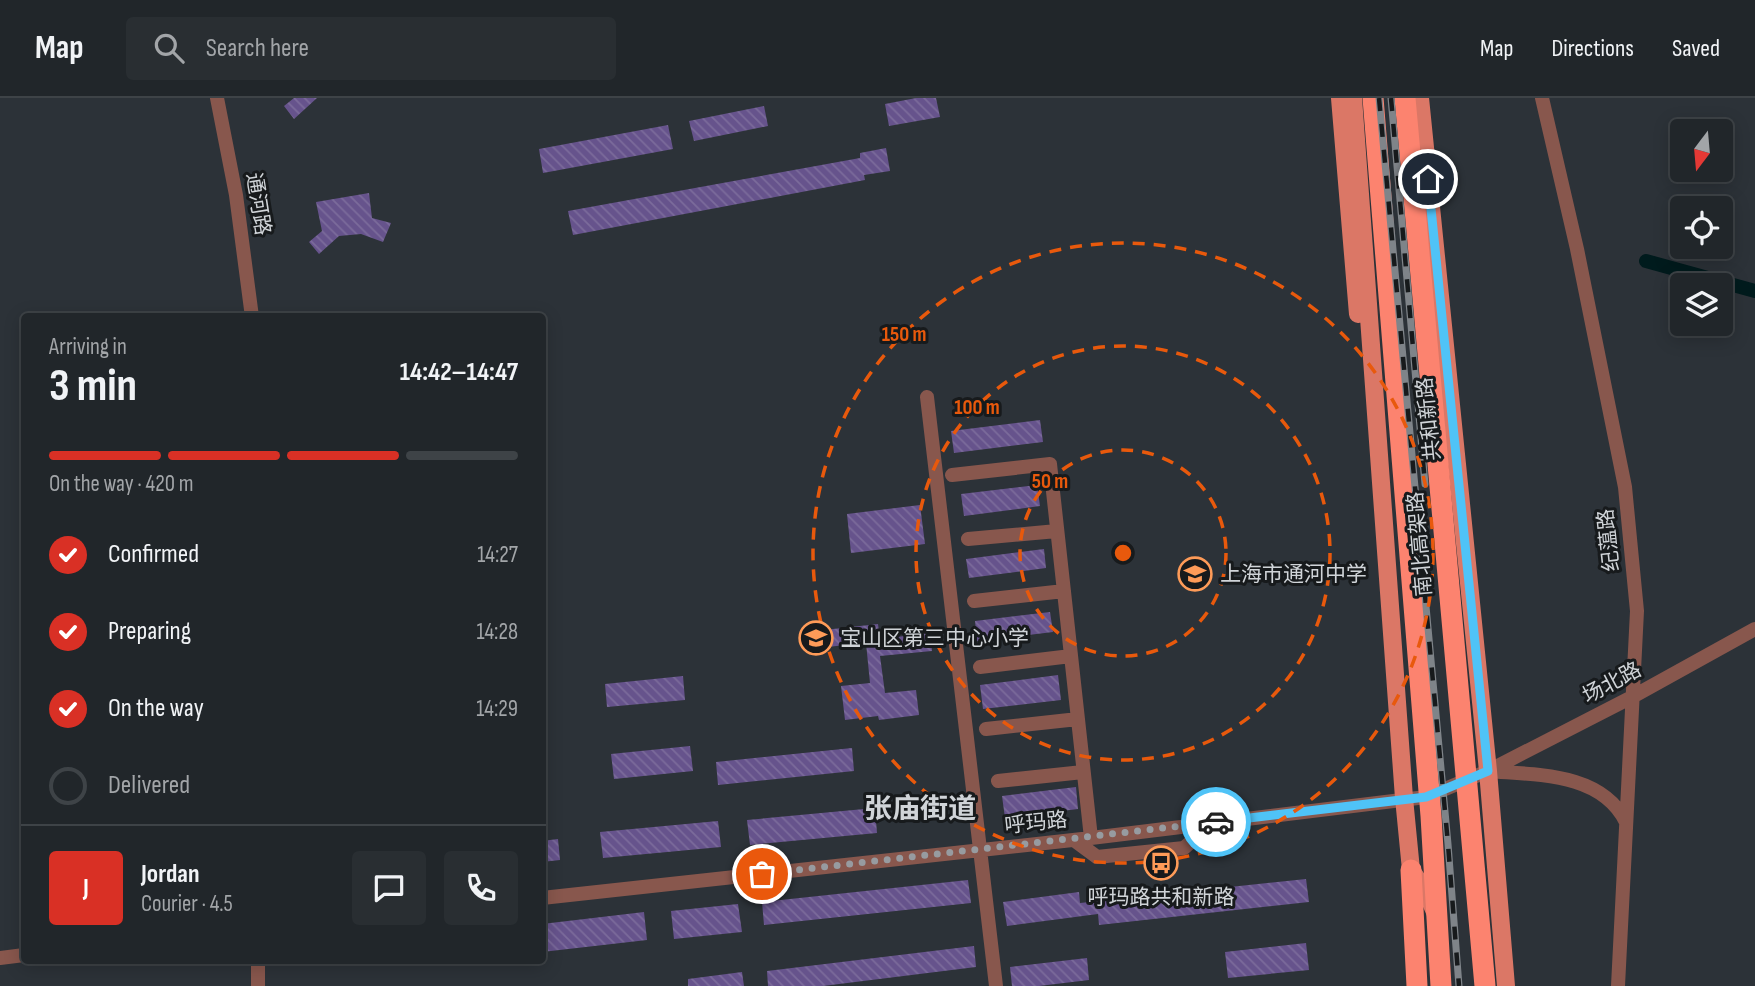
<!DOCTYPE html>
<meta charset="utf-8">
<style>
:root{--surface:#21262a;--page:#292e32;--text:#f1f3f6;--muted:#a2a5a8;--line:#3e4347;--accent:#d93025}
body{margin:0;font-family:"Sofia Sans Condensed","Noto Sans SC",sans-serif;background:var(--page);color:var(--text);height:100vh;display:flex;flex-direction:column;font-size:26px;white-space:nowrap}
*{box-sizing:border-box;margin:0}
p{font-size:23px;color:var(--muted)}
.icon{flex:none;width:38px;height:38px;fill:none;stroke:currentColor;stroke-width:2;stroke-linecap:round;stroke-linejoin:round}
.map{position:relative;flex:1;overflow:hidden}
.side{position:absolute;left:21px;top:215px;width:525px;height:651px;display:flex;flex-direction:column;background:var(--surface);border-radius:7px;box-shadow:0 4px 18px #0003,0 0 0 2px var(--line)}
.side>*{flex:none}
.needle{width:46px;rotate:196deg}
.buttons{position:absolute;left:1670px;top:21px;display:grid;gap:14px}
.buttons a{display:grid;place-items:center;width:63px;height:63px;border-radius:7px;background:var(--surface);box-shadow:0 4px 18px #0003,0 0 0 2px var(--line);font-size:35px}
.pin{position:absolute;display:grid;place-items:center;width:60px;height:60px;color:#fff;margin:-30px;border:4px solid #fff;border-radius:50%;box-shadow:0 2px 7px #0007}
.courier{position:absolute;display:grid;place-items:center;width:70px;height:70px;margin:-35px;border:5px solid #4fc3f7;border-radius:50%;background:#fff;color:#222;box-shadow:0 2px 9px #0007}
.overview em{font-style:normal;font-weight:700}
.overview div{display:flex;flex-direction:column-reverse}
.overview{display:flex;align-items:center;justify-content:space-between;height:119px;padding:0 28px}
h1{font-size:46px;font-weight:700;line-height:52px}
.bar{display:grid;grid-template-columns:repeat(4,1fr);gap:10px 7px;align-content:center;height:84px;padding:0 28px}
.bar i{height:9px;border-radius:5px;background:var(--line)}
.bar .selected{background:var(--accent)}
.bar p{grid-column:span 4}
.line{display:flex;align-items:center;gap:18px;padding:0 28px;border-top:2px solid var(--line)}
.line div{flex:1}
.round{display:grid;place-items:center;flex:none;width:74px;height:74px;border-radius:7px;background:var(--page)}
ol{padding:0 28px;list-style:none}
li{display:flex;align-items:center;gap:21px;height:77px}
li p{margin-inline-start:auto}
li .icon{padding:7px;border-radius:50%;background:var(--accent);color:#fff;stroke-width:4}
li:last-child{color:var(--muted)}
li i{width:38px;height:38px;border:4px solid var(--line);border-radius:50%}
header{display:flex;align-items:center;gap:42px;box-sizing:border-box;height:98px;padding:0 35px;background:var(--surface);border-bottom:2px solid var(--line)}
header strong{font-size:33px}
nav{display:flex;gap:38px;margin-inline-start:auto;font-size:24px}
.search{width:490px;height:63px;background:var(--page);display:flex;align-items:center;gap:18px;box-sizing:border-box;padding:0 24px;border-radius:7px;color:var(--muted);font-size:26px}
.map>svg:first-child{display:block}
</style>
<header>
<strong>Map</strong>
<div class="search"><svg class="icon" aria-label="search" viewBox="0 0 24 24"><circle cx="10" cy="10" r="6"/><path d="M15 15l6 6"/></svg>Search here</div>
<nav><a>Map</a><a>Directions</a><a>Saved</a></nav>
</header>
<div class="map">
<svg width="1755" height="888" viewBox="0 0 1755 888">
<defs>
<pattern id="building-back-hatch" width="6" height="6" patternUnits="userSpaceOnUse" patternTransform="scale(1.75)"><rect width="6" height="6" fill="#66538c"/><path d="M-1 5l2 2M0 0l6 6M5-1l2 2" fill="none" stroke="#7b6b9b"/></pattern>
</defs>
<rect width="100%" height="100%" fill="#2c3238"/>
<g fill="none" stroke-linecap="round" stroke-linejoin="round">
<path stroke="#001b1d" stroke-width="14" d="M1646,163l109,30"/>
</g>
<path fill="url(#building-back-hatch)" d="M294,0h23l-23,21 -10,-13z
M916,0h20l4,19 -51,9 -4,-22z
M764,8l4,20 -74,15 -5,-20z
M668,27l5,24 -130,24 -4,-24z
M886,50l4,23 -26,4 1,5 -292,55 -5,-24 292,-53v-5z
M369,95l3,25 19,5 -8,19 -22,-8 -22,2 -20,18 -10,-12 13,-11 -6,-29z
M1040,322l3,22 -89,11 -3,-22z
M1037,387l3,21 -76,10 -3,-22z
M920,407l5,39 -74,9 -4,-39z
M1044,451l2,19 -77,10 -3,-19z
M1050,514l3,20 -76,9 -2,-20z
M878,526l2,15 50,-6 2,18 -52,5 5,37 31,-3 3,25 -40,5 -1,-4 -33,4 -4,-34 29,-3 -4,-40 -59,6 -1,-17z
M1058,577l3,25 -78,9 -3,-24z
M683,578l2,24 -78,7 -2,-23z
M690,648l3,25 -79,8 -3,-25z
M852,650l2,23 -136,14 -2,-23z
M1076,689l2,22 -73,9 -3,-22z
M875,710l2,25 -127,12 -3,-25z
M718,723l3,26 -118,11 -3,-26z
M558,741l2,21 -18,2v-21z
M1306,781l3,23 -210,23 -1,-11 -91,12 -4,-24 76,-10 1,11z
M968,782l3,23 -207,22 -2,-23z
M738,806l4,28 -68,7 -3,-28z
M644,814l3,28 -105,12v-28z
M1306,845l3,27 -81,8 -3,-26z
M974,848l2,21 -153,19h-55l-1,-15z
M1087,860l2,22 -50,6h-27l-2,-19z
M742,874l2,14h-56v-7z"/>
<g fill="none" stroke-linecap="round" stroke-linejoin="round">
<path stroke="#88574d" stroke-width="14" d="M217,0l19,97 16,122
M1542,0l35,151 48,238 12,124 -19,375
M927,299l69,589
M952,377l98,-11 41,374
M968,441l89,-8
M974,503l90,-10
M980,569l91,-11
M986,631l92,-10
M1488,673c48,4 113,1 138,51
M998,683l85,-9
M1074,742l23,17 87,-9 29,-26
M542,800l549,-60 335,-41 62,-26 144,-74 123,-68
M0,860l24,-3
M258,888v-25"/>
<path stroke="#db7766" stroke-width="18" d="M1340,0l18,216
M1353,0l51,700 7,72 17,26 7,16
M1420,0l68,673 18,215"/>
<path stroke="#fc836f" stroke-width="21" d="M1373,0l58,718 10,170
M1405,0l80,888
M1411,772l6,116"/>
<defs>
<path id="rail" d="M1379,0l69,746 11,142
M1391,0l34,386"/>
</defs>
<use href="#rail" stroke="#7f8489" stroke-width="7"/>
<use href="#rail" stroke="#171a1c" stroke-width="4.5" stroke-dasharray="13" stroke-linecap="butt"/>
</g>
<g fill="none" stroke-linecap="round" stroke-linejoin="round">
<path stroke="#979ba0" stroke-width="7" stroke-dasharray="0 12.6" d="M762,776l454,-52"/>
<path stroke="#4fc3f7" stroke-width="9" d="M1216,724l210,-25 62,-26 -60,-592"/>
</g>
<g fill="none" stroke="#e8590c" stroke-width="3.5" stroke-dasharray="12 9">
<circle cx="1123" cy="455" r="103"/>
<circle cx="1123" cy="455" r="207"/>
<circle cx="1123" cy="455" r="310"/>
</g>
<defs>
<symbol id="school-ring" viewBox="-11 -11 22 22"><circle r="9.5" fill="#171a1c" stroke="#fe9b58" stroke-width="1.5"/><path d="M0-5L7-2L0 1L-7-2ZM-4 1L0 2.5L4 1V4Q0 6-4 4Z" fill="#fe9b58"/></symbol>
<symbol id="bus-ring" viewBox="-11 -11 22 22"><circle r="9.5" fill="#171a1c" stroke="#fe9b58" stroke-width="1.5"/><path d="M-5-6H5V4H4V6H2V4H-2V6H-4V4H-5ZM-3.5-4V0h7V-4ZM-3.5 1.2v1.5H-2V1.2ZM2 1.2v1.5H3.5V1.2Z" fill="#fe9b58"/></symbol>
</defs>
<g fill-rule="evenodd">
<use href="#school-ring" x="1176" y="457" width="38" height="38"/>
<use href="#school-ring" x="797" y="521" width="38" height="38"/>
<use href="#bus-ring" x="1142" y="746" width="38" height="38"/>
</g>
<g text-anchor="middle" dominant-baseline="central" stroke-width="6" stroke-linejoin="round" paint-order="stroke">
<g font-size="21" fill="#d0d4d8" stroke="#171a1c">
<text transform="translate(258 106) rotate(81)">通河路</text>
<text transform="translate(1429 321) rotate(-96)">共和新路</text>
<text transform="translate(1609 442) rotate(-96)">纪蕰路</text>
<text transform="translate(1420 446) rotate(-95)">南北高架路</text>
<text transform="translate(1612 585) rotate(-28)">场北路</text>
<text transform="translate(1036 725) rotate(-6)">呼玛路</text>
</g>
<g font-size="21" fill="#d0d4d8" stroke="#171a1c" text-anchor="start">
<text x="1220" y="476">上海市通河中学</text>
<text x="840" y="540">宝山区第三中心小学</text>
<text x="1161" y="799" text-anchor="middle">呼玛路共和新路</text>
</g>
<g font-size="28" font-weight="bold" fill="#d0d4d8" stroke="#171a1c">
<text x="920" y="711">张庙街道</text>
</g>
</g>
<circle cx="1123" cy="455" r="10" fill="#e8590c" stroke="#171a1c" stroke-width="3.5"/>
<g font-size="21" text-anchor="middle" font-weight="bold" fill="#e8590c" stroke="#171a1c" stroke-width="6" stroke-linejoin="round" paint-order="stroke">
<text x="904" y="243">150 m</text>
<text x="977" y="316">100 m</text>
<text x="1050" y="390">50 m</text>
</g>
</svg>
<div class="buttons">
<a><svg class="needle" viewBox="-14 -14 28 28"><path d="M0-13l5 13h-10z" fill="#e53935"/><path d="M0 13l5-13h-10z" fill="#a2a5a8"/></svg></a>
<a><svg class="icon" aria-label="locate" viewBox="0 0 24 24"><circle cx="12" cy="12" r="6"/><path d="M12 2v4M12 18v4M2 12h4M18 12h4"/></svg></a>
<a><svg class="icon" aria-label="layers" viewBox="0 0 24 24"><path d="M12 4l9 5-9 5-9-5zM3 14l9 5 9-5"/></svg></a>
</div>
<div class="pin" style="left:762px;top:776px;background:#ea580c"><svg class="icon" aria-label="bag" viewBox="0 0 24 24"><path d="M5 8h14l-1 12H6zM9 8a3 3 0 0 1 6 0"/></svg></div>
<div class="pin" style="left:1428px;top:81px;background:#1f2937"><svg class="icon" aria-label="home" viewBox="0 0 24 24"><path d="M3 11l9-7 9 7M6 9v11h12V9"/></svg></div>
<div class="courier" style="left:1216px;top:724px"><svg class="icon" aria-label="car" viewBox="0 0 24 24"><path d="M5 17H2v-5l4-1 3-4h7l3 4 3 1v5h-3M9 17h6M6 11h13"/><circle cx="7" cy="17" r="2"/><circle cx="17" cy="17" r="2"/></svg></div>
<section class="side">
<div class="overview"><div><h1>3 min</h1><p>Arriving in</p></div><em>14:42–14:47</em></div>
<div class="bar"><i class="selected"></i><i class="selected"></i><i class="selected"></i><i></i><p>On the way · 420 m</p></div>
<ol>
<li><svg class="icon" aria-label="check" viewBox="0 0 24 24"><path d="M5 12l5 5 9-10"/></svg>Confirmed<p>14:27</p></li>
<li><svg class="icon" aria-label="check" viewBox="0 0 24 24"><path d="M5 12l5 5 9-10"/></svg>Preparing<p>14:28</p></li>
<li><svg class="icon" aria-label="check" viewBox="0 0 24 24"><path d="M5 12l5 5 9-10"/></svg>On the way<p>14:29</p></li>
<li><i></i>Delivered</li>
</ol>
<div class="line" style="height:126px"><b class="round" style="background:var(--accent);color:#fff">J</b><div><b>Jordan</b><p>Courier · 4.5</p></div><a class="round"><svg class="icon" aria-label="chat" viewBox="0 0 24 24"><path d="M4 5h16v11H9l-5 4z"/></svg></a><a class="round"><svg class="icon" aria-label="phone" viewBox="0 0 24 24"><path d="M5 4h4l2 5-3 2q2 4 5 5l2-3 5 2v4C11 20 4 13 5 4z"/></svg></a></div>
</section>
</div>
